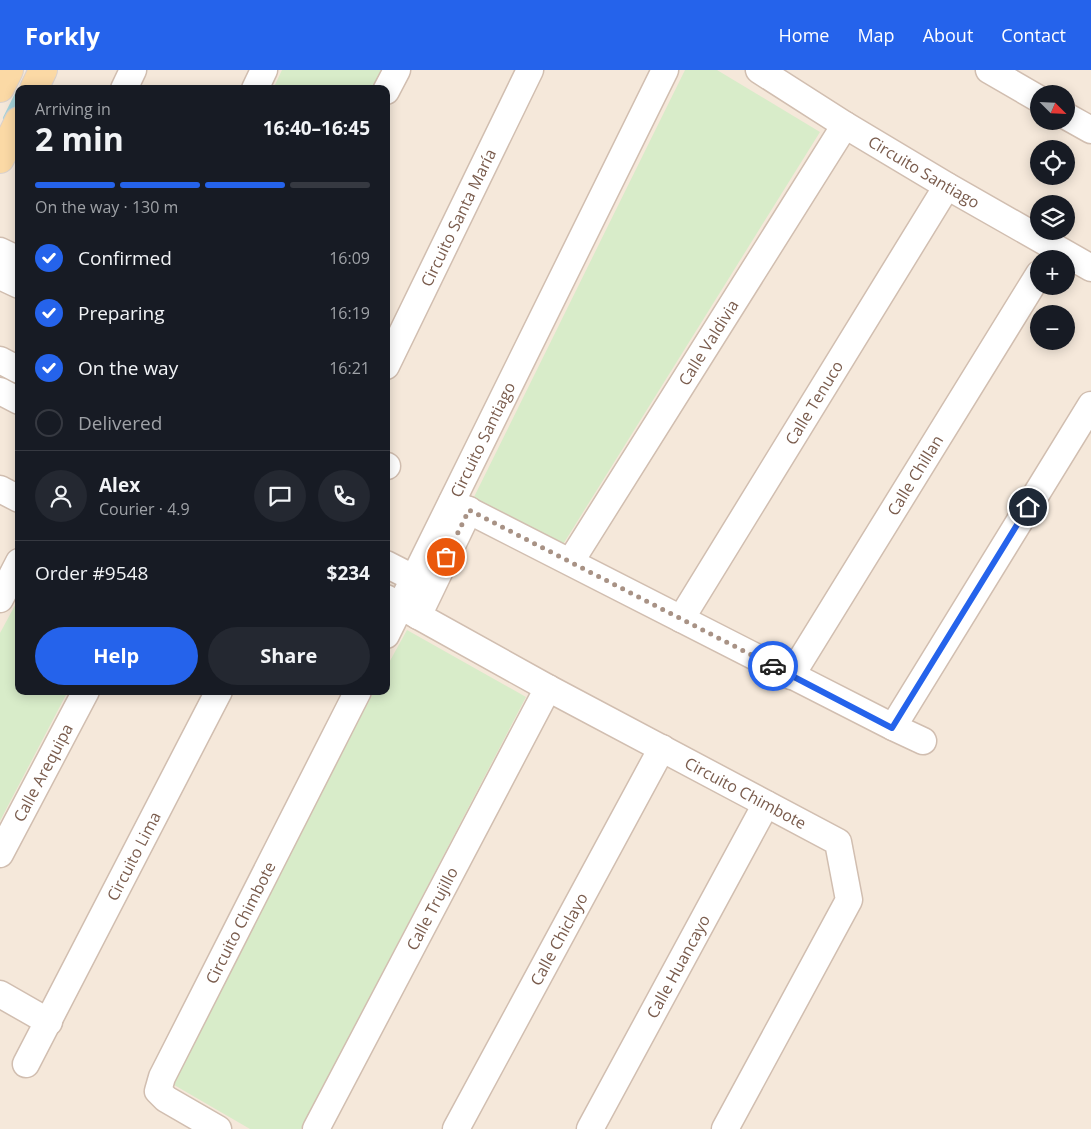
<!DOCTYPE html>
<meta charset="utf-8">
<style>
:root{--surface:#171b24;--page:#242831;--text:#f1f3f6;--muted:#9ea1a6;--line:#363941;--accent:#2563eb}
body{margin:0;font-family:"Open Sans",sans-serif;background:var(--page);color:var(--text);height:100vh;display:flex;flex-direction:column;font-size:19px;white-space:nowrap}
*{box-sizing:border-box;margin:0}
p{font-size:16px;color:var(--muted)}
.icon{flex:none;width:28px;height:28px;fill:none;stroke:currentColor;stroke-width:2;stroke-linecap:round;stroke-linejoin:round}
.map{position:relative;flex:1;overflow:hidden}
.sheet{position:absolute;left:15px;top:15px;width:375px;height:610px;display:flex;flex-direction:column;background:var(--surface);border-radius:10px;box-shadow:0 2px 12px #0003}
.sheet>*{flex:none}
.needle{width:32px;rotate:114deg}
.buttons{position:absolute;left:1030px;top:15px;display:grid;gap:10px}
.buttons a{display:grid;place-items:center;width:45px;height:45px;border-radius:50%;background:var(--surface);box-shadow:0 2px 12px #0003;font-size:25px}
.pin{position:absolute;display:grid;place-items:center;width:42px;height:42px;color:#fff;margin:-21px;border:2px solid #fff;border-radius:50%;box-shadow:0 1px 5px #0007}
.courier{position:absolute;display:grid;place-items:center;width:50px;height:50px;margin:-25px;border:4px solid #2563eb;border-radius:50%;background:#fff;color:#222;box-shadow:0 1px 6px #0007}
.summary em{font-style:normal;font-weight:700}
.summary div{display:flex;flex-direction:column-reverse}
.summary{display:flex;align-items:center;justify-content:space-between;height:85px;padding:0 20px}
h1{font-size:32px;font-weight:700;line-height:38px}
.bar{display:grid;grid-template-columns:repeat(4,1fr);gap:8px 5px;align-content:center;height:60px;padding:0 20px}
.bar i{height:6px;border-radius:4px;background:var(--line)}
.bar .current{background:var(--accent)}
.bar p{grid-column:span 4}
.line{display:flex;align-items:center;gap:12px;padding:0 20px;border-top:1px solid var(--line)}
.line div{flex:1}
.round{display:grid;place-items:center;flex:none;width:52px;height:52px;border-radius:26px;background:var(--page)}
ol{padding:0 20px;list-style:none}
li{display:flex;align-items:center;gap:15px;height:55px}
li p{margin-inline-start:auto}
li .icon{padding:5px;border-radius:50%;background:var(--accent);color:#fff;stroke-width:4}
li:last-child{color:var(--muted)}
li i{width:28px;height:28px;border:2px solid var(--line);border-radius:50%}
.cta{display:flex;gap:10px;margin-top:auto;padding:10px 20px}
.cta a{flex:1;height:58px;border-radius:30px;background:var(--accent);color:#fff;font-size:20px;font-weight:700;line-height:58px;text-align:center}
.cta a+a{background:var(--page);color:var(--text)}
header{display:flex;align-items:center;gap:30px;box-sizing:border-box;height:70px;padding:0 25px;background:var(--accent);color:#fff}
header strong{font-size:24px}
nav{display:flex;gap:28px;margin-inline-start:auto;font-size:18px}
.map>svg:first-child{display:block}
</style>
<header>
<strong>Forkly</strong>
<nav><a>Home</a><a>Map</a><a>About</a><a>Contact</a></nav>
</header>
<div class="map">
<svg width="1091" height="1059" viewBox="0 0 1091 1059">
<rect width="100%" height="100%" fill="#fdf6ec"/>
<path fill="#f5e8da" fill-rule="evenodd" d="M0,0h1091v1059h-1091zM19,19h367v602h-367zM1039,24h27v27h-27zM1039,79h27v27h-27zM1039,134h27v27h-27zM1039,189h27v27h-27zM1039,244h27v27h-27z"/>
<path fill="#d8ecc9" d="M282,0h99l-9,19h-99z
M685,0h32l103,62 -258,414 -89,-47z
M19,528v93h49l-68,130v-188z
M407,560l119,67 -225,432h-51l-81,-47 205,-391h12v-23z"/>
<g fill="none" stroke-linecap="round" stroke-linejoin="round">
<path stroke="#a5d3da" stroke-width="6" d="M6,48l13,-26"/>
<defs>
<g id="minor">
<path id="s1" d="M759,0l86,55 102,61 144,82"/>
<path d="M989,0l50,29"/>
<path d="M124,19l9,-19"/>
<path d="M255,19l9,-19"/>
<path d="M386,21l11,-21"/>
<path d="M1066,46l25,14"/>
<path d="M0,181l19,9"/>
<path d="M0,206l19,9"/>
<path d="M0,290l19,10"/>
<path id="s2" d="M386,296l144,-296"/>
<path d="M0,321l19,10"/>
<path d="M386,396h1"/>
<path d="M0,419l19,10"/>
<path d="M452,432l441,225 30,14"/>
<path id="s3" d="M571,491l274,-436"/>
<path d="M386,494l43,22"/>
<path id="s4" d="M386,528l162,90 290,154 11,58 -124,229"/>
<path d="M0,529l19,-37"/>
<path d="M418,546l51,-106"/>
<path id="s5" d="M681,549l266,-433"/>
<path id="s6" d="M386,565l279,-565"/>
<path id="s7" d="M791,606l248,-402"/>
<path d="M893,657l198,-322"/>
<path id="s8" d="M0,784l86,-163"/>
<path d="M0,924l49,28"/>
<path id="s9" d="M26,994l193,-373"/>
<path id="s10" d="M218,1059l-52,-30 -8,-8 4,-14 196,-386"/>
<path id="s11" d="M316,1059l232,-441"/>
<path id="s12" d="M456,1059l206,-381"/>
<path id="s13" d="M590,1059l176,-325"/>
</g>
<path id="major" d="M0,18l9,-18
M34,19l9,-19
M0,89l19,-38"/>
</defs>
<use href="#minor" stroke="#d1beb0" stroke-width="29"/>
<use href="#major" stroke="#dad1cd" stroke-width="30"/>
<use href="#minor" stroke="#fff" stroke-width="26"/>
<use href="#major" stroke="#fbd9a5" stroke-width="28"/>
</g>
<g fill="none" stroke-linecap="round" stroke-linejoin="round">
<path stroke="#a89285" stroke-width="5" stroke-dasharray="0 9" d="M446,487l23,-47 304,156"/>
<path stroke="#2563eb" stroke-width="6" d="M773,596l119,62 136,-221"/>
</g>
<g text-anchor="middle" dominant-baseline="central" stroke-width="4" stroke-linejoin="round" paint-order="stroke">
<g font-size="16" fill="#7a5c4d" stroke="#fffaf3">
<text stroke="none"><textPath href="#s1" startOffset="194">Circuito Santiago</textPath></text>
<text stroke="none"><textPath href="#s2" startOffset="165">Circuito Santa María</textPath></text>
<text stroke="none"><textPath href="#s3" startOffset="258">Calle Valdivia</textPath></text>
<text stroke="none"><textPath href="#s5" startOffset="254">Calle Tenuco</textPath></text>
<text stroke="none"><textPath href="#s6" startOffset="218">Circuito Santiago</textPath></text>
<text stroke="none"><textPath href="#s7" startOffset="236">Calle Chillan</textPath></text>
<text stroke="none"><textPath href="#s8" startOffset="92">Calle Arequipa</textPath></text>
<text stroke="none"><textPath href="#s4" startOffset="409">Circuito Chimbote</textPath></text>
<text stroke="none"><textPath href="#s9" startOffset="234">Circuito Lima</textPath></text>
<text stroke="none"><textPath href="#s11" startOffset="249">Calle Trujillo</textPath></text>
<text stroke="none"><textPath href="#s10" startOffset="259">Circuito Chimbote</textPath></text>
<text stroke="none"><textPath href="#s12" startOffset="216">Calle Chiclayo</textPath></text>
<text stroke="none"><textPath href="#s13" startOffset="185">Calle Huancayo</textPath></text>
</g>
</g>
</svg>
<div class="buttons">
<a><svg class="needle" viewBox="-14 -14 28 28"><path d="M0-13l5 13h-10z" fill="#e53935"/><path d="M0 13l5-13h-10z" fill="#9ea1a6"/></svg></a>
<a><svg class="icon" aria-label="locate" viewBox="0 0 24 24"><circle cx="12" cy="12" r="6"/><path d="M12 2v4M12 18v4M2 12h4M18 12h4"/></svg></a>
<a><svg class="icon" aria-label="layers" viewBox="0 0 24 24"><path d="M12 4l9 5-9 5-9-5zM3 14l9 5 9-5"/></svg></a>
<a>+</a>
<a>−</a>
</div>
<div class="pin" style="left:446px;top:487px;background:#ea580c"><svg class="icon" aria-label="bag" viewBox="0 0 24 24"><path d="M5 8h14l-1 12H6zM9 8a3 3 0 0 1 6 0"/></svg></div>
<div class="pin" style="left:1028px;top:437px;background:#1f2937"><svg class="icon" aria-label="home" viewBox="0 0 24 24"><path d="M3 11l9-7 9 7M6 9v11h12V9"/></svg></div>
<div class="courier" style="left:773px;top:596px"><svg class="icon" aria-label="car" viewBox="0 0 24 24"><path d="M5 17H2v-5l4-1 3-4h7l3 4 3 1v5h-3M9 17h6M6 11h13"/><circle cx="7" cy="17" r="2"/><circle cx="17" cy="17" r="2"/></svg></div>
<section class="sheet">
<div class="summary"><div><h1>2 min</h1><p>Arriving in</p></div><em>16:40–16:45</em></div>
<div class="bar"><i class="current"></i><i class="current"></i><i class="current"></i><i></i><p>On the way · 130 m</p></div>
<ol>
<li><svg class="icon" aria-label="check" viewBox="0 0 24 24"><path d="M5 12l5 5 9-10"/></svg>Confirmed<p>16:09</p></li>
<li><svg class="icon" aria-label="check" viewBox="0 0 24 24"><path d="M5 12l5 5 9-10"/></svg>Preparing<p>16:19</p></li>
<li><svg class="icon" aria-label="check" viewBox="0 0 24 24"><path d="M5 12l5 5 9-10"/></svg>On the way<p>16:21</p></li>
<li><i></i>Delivered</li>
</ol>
<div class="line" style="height:90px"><a class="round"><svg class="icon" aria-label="person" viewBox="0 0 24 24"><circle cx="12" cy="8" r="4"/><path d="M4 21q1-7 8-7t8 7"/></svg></a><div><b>Alex</b><p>Courier · 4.9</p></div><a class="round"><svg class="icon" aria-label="chat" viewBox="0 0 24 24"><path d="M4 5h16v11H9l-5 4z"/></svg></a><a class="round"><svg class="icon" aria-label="phone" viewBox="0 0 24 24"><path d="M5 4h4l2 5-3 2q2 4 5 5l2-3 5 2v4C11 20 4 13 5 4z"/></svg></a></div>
<div class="line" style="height:65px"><div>Order #9548</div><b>$234</b></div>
<div class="cta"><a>Help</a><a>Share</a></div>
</section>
</div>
